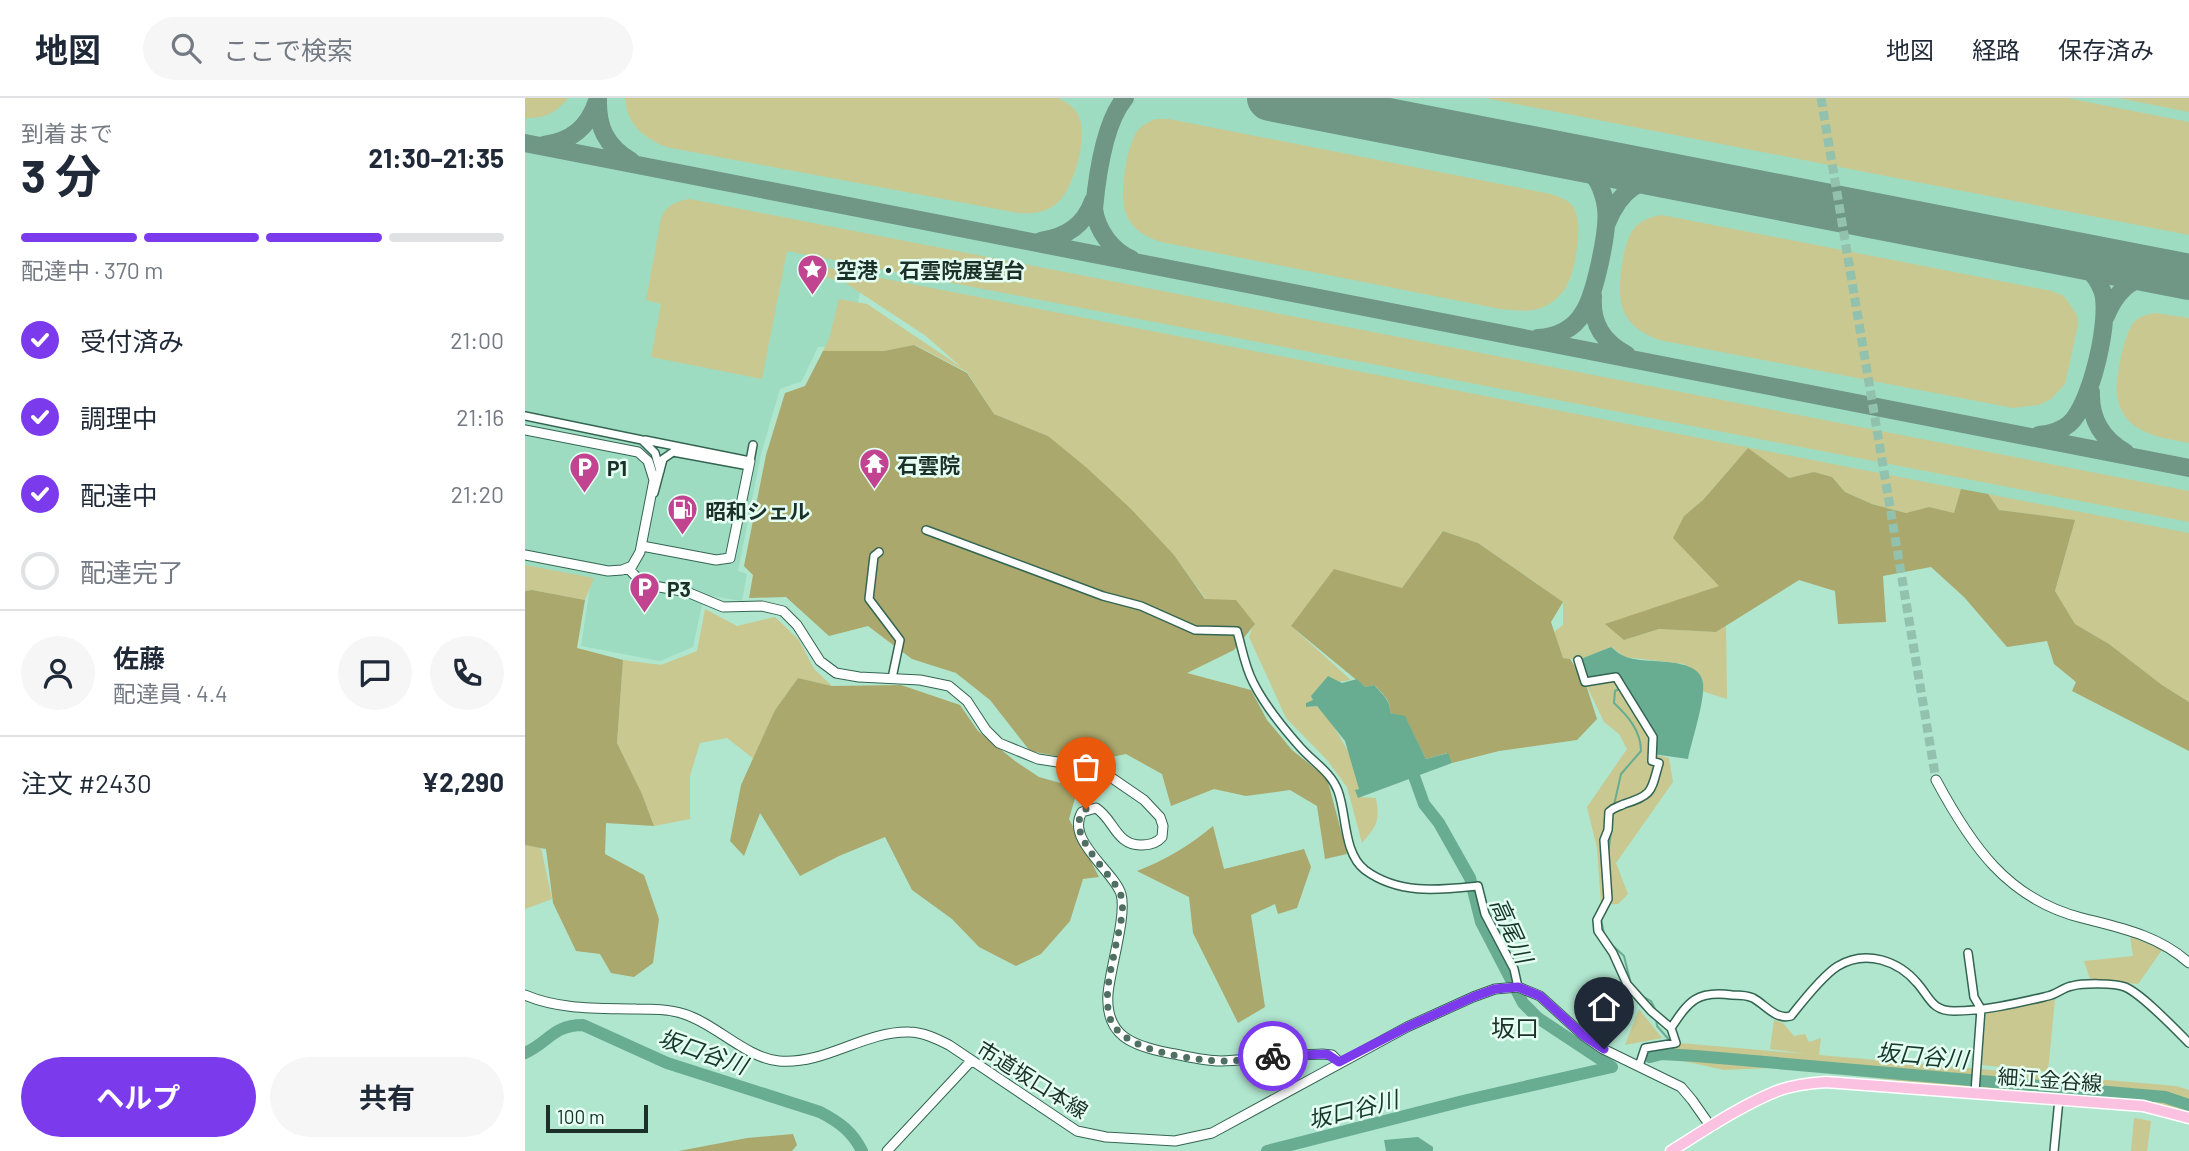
<!DOCTYPE html>
<html lang="ja">
<meta charset="utf-8">
<style>
:root{--surface:#fff;--page:#f6f6f7;--text:#1f2937;--muted:#747a83;--line:#e0e1e3;--accent:#7c3aed}
body{margin:0;font-family:Barlow,"Noto Sans JP",sans-serif;background:var(--page);color:var(--text);height:100vh;display:flex;flex-direction:column;font-size:26px;white-space:nowrap}
*{box-sizing:border-box;margin:0}
p{font-size:23px;color:var(--muted)}
.icon{flex:none;width:38px;height:38px;fill:none;stroke:currentColor;stroke-width:2;stroke-linecap:round;stroke-linejoin:round}
.map{position:relative;flex:1;overflow:hidden}
.drawer{display:flex;flex-direction:column;background:var(--surface);width:525px}
.drawer>*{flex:none}
.scale{position:absolute;left:21px;bottom:18px;width:102px;box-sizing:border-box;padding-left:7px;border:4px solid #1b3028;border-top:0;font-size:19px;line-height:24px;white-space:nowrap;color:#1b3028;-webkit-text-stroke:5px #e5fff3;paint-order:stroke}
.pin{position:absolute;display:grid;place-items:center;width:60px;height:60px;color:#fff;margin:-72px -30px;border-radius:50% 50% 50% 0;rotate:-45deg;box-shadow:0 0 7px #0007}
.pin .icon{rotate:45deg}
.courier{position:absolute;display:grid;place-items:center;width:70px;height:70px;margin:-35px;border:5px solid #7c3aed;border-radius:50%;background:#fff;color:#222;box-shadow:0 2px 9px #0007}
.head em{font-style:normal;font-weight:700}
.head div{display:flex;flex-direction:column-reverse}
.head{display:flex;align-items:center;justify-content:space-between;height:119px;padding:0 21px}
h1{font-size:46px;font-weight:700;line-height:52px}
.bar{display:grid;grid-template-columns:repeat(4,1fr);gap:10px 7px;align-content:center;height:84px;padding:0 21px}
.bar i{height:9px;border-radius:5px;background:var(--line)}
.bar .current{background:var(--accent)}
.bar p{grid-column:span 4}
.line{display:flex;align-items:center;gap:18px;padding:0 21px;border-top:2px solid var(--line)}
.line div{flex:1}
.round{display:grid;place-items:center;flex:none;width:74px;height:74px;border-radius:37px;background:var(--page)}
ol{padding:0 21px;list-style:none}
li{display:flex;align-items:center;gap:21px;height:77px}
li p{margin-inline-start:auto}
li .icon{padding:7px;border-radius:50%;background:var(--accent);color:#fff;stroke-width:4}
li:last-child{color:var(--muted)}
li i{width:38px;height:38px;border:4px solid var(--line);border-radius:50%}
.primary-button{display:flex;gap:14px;margin-top:auto;padding:14px 21px}
.primary-button a{flex:1;height:80px;border-radius:42px;background:var(--accent);color:#fff;font-size:28px;font-weight:700;line-height:80px;text-align:center}
.primary-button a+a{background:var(--page);color:var(--text)}
header{display:flex;align-items:center;gap:42px;box-sizing:border-box;height:98px;padding:0 35px;background:var(--surface);border-bottom:2px solid var(--line)}
header strong{font-size:33px}
nav{display:flex;gap:38px;margin-inline-start:auto;font-size:24px}
.search{width:490px;height:63px;background:var(--page);display:flex;align-items:center;gap:18px;box-sizing:border-box;padding:0 24px;border-radius:38px;color:var(--muted);font-size:26px}
main{display:flex;flex:1;min-height:0}
.map>svg:first-child{display:block}
</style>
<header>
<strong>地図</strong>
<div class="search"><svg class="icon" aria-label="search" viewBox="0 0 24 24"><circle cx="10" cy="10" r="6"/><path d="M15 15l6 6"/></svg>ここで検索</div>
<nav><a>地図</a><a>経路</a><a>保存済み</a></nav>
</header>
<main>
<section class="drawer">
<div class="head"><div><h1>3 分</h1><p>到着まで</p></div><em>21:30–21:35</em></div>
<div class="bar"><i class="current"></i><i class="current"></i><i class="current"></i><i></i><p>配達中 · 370 m</p></div>
<ol>
<li><svg class="icon" aria-label="check" viewBox="0 0 24 24"><path d="M5 12l5 5 9-10"/></svg>受付済み<p>21:00</p></li>
<li><svg class="icon" aria-label="check" viewBox="0 0 24 24"><path d="M5 12l5 5 9-10"/></svg>調理中<p>21:16</p></li>
<li><svg class="icon" aria-label="check" viewBox="0 0 24 24"><path d="M5 12l5 5 9-10"/></svg>配達中<p>21:20</p></li>
<li><i></i>配達完了</li>
</ol>
<div class="line" style="height:126px"><a class="round"><svg class="icon" aria-label="person" viewBox="0 0 24 24"><circle cx="12" cy="8" r="4"/><path d="M4 21q1-7 8-7t8 7"/></svg></a><div><b>佐藤</b><p>配達員 · 4.4</p></div><a class="round"><svg class="icon" aria-label="chat" viewBox="0 0 24 24"><path d="M4 5h16v11H9l-5 4z"/></svg></a><a class="round"><svg class="icon" aria-label="phone" viewBox="0 0 24 24"><path d="M5 4h4l2 5-3 2q2 4 5 5l2-3 5 2v4C11 20 4 13 5 4z"/></svg></a></div>
<div class="line" style="height:91px"><div>注文 #2430</div><b>¥2,290</b></div>
<div class="primary-button"><a>ヘルプ</a><a>共有</a></div>
</section>
<div class="map">
<svg width="1664" height="1053" viewBox="0 0 1664 1053">
<rect width="100%" height="100%" fill="#b0e5ce"/>
<path fill="#9edcc2" d="M0,0h1607l57,11v445l-1329,-263 -10,55 -32,1 -16,34 -22,8 -19,65 -23,117 9,3 -5,27 -38,-6 -11,52 -33,14 -79,-15 10,-65 -66,5z"/>
<path fill="#c9c890" d="M0,0h43c-11,15 -25,21 -43,20z
M100,0h433c10,5 19,10 22,22 7,20 -7,73 -25,85 -12,8 -23,9 -37,8l-352,-66c-23,-10 -39,-22 -41,-49z
M960,0h582l122,24v113z
M1593,0h71v14z
M631,21h13l382,75c9,3 18,6 23,14 10,16 1,66 -9,81 -5,7 -13,14 -21,18 -14,6 -29,3 -44,2l-339,-67c-14,-5 -27,-11 -34,-26 -9,-17 -1,-70 11,-86 5,-6 11,-8 18,-11z
M165,101l1499,292v31l-1402,-271 -25,128 -111,-22 10,-53 -15,-4 15,-82c6,-13 15,-17 29,-19z
M1137,117l390,76 12,5 13,19 1,10 -13,59 -14,15 -12,6 -26,3 -354,-68c-15,-6 -30,-14 -36,-31 -7,-17 -1,-64 10,-79 7,-10 17,-13 29,-15z
M289,167l1147,224 -7,25 -25,-7 -23,6 -34,-9 -27,-12 -13,-15 -18,-5 -25,6 -41,-30 -45,52 -19,16 35,70 -95,54 35,-11 57,3 10,-6 1,73 -25,-8 1,-8 -19,-19 -59,-7 -14,-10 -33,13 -15,-2 -9,-26 9,-7v-23l-85,-59 -35,-12 -41,57 -111,38 60,54 -14,2 -24,19 -7,2 1,4 10,-1c18,19 47,64 41,91l18,1c4,24 1,27 -14,45l-15,-56 -19,-26 -42,-43 -37,-81 5,-14 -48,-24 -32,-44 -126,-119 -54,-22 -27,-42 -52,-27 -31,6h-61l6,-12 10,-40 28,5 94,63 -35,-31 -82,-54 -16,-4 -14,-6z
M1630,215l34,5v125c-20,-4 -46,-7 -61,-23 -6,-7 -10,-16 -11,-25 -2,-15 7,-64 18,-74 6,-5 13,-7 20,-8z
M1463,396l201,39v169l-27,-17 -53,-41 -34,-20 -20,-33 20,-71 -76,-10z
M0,467l69,13 -9,22 -53,-10 -7,1z
M180,511l32,17 38,-9 24,23 15,29 18,17 -34,-8 -23,32 -21,49 -27,-21 -27,5 -10,33v43l-36,7 -12,-32 -25,-51 6,-83 38,5 36,-14z
M1094,583l20,30 14,43 16,4 4,24 -57,81 12,31 -10,10 -17,1 -4,-57 -10,-41 40,-58 -8,-15 -15,-12 -19,-40z
M0,747l16,3 11,51 -27,10z
M1605,838l32,14 -24,34 -48,-5 -6,-18 49,-5z
M1530,901l-7,73 -66,-7 4,-53z
M1114,911l23,29 -37,7z
M1249,922l9,3 11,13 11,-2 4,8 12,-4 -2,17 357,31 13,4v23l-41,-12 -190,-13 -141,-17 -46,-3 -47,2 -41,-9 -29,-3 -3,-7 29,-8 126,11 -36,-5z
M1609,1020l17,3 -4,30h-16z"/>
<path fill="#aaa86c" d="M389,247l53,28 27,41 54,22 39,32 44,41 43,46 31,44 31,1 19,24 -21,26 -47,23 64,17 16,30 25,30 35,28 20,76 -22,5 -8,-53 -27,-16 -44,6 -32,-7 -43,17 -9,-32 -36,-20 -39,8 -57,-11 -40,-51 -34,-27 -44,-14 -44,-33 -39,10 -43,-39 -37,1 4,-23 -9,-9 22,-111 19,-62 20,-7 18,-35h61z
M1223,350l41,30 25,-6 18,5 13,15 27,12 34,9 23,-6 25,6 7,-24 27,5 11,16 76,10 -20,71 20,33 34,20 53,41 27,17v49l-117,-60 4,-9 -22,-18 -7,-23 -40,6 -43,-50 -33,-30 -48,9 3,46 -48,2 -3,-33 -36,-11 -83,52 -57,-3 -35,11 -19,-16 114,-38 -46,-48 11,-22 19,-16z
M918,433l35,12 85,59 -12,20 12,36 7,1 15,23 12,37 -20,21 -78,11 -47,12 -5,-10 -21,6 -21,-42 -15,-4c1,-13 -7,-19 -16,-28l-9,2 -74,-61 43,-57 68,19z
M7,492l53,10 -8,48 46,12 -6,83 25,51 12,32 -48,-3 -1,31 39,21 15,44 -6,44 -19,14 -23,-4 -11,-19 -24,-3 -23,-48 -7,-54 -21,-4v-254z
M273,580l34,8 69,-1 59,20 18,26 37,30 24,16 39,11 -9,31 30,58 -16,2 -13,42 -29,33 -25,12 -37,-19 -27,-28 -40,-29 -27,-53 -46,19 -39,20 -40,-63 -16,43 -14,-15 11,-56 34,-75z
M688,728l11,43 80,-20 7,18 -14,41 -19,6 -3,-10 -24,11 14,92 -27,16 -45,-90 -4,-36 -52,-26c28,-11 52,-25 76,-45z
M268,1036l4,11 -5,6h-113l68,-13z"/>
<path fill="#68ad92" d="M1086,549c6,5 11,9 19,11 19,6 70,-2 73,25 2,18 -11,57 -15,76l-35,-5v-17l-37,-60 -31,5 -7,-22z
M803,578l14,7 15,-4 8,8 9,-2c8,9 17,15 16,28l15,3 21,43 22,-6 4,10 -94,35 -3,-8 4,-1 -14,-48 -28,-35 -11,1v-4l7,-3 -2,-4z
M893,1039l15,10v4h-47l-2,-11z"/>
<g fill="none" stroke-linecap="round" stroke-linejoin="round">
<path stroke="#68ad92" stroke-width="2" d="M1089,707l7,-31 20,-23c0,-20 -13,-35 -27,-48l1,-12 4,-2
M1083,756l3,-22
M1078,816l8,-13
M1076,821l3,15
M1086,846l13,12 7,28
M1117,898l9,5 4,8
M1131,920l1,8 14,16
M1148,949l2,5 55,7"/>
<path stroke="#68ad92" stroke-width="12" d="M889,678l10,28 15,19 31,55 11,44 42,81 15,15 74,49
M0,955c24,-11 28,-28 58,-28l84,38 153,49c19,10 32,19 42,39
M1125,959l12,-3 34,2 469,41 24,8
M742,1053l200,-51 145,-33"/>
<path stroke="#709686" stroke-width="18" d="M73,0c-1,29 8,48 33,63
M600,0c-21,25 -28,79 -31,111 3,21 17,41 37,50
M0,45l1664,325
M19,47c27,-4 44,-17 53,-44
M1082,125c13,-33 33,-47 68,-46
M516,143c25,-4 43,-15 52,-40
M1068,198c-2,28 10,46 34,59
M1581,218c14,-34 35,-44 71,-41
M1013,240c18,-1 36,-9 45,-25 12,-18 26,-84 23,-105 -1,-9 -4,-18 -8,-26 -8,-15 -22,-21 -38,-28
M1566,294c-1,27 11,47 34,60
M1514,337c10,-1 22,-4 30,-11 22,-18 43,-109 33,-134 -7,-19 -22,-30 -39,-38"/>
<path stroke="#709686" stroke-width="46" d="M745,0l919,179"/>
<path stroke="#92c1ad" stroke-width="9" stroke-dasharray="9 4.5" stroke-linecap="butt" d="M1296,0l115,682"/>
<defs>
<path id="minor" d="M0,318l117,24 13,13 5,18
M120,342l105,21 3,-16
M129,395l9,-34 10,-7 76,14
M401,432l177,66 38,10 54,24 42,1c5,17 8,36 16,51 12,24 30,46 47,65 13,15 31,25 38,44 9,24 5,62 27,79 34,25 74,20 113,16l7,28 29,55 4,18
M354,454l-5,4 -5,43 31,41 -8,38
M1053,562l7,22 31,-5 37,60 -1,24 7,2c-8,27 -5,32 -35,41 -6,3 -10,3 -15,8l-1,18 -4,10 4,59 -11,21 1,11 15,22 14,31 24,27 20,17 5,15 -31,5 -6,18
M1443,855l6,44 7,12 -6,83
M1146,930c18,-27 26,-38 61,-33 7,0 15,0 21,3 13,7 22,22 38,18 11,-14 32,-41 47,-50 28,-17 61,-5 80,18 12,14 14,27 36,27 31,0 64,-8 94,-15 9,-2 16,-9 24,-10 11,-3 43,-3 53,1 17,7 50,42 64,56
M1529,1053l5,-52"/>
<path id="tertiary" d="M0,332l113,22 10,9 6,19 -14,72 -8,14 -10,4 -14,1 -83,-16
M117,448l74,14 14,-2 20,-97
M103,470l15,16 44,8 36,15 39,-1 21,5 14,14 23,36 16,12 23,4 61,3 29,6 18,15 19,29 13,13 39,16 52,8 19,9 35,24 16,17 3,9 -1,11c-5,6 -11,8 -20,8 -26,1 -28,-26 -46,-37l-14,4c-17,28 32,59 39,82 6,21 -11,75 -13,100 -3,42 25,52 61,59 17,3 35,8 52,8 16,0 32,-3 48,-4 18,-2 35,-2 53,-3l10,1 7,7
M1411,682c35,65 71,119 146,138 39,10 76,17 107,45
M0,897c35,15 74,13 111,14 16,0 33,0 48,5 32,10 62,44 95,47 46,4 85,-30 130,-29 14,0 28,7 40,13l128,86 29,6 69,4 37,-8 195,-106 66,-30 22,-8 23,-2 22,9 44,40 19,13 78,38 11,13 19,27
M362,1053l84,-90"/>
<path id="primary" d="M1146,1053c34,-21 69,-45 106,-60 16,-6 33,-8 49,-9l317,24 46,12"/>
</defs>
<use href="#minor" stroke="#336552" stroke-width="10"/>
<use href="#tertiary" stroke="#336552" stroke-width="11"/>
<use href="#primary" stroke="#fff" stroke-width="13"/>
<use href="#minor" stroke="#fff" stroke-width="7"/>
<use href="#tertiary" stroke="#fff" stroke-width="9"/>
<use href="#primary" stroke="#fbc1e0" stroke-width="10"/>
</g>
<g fill="none" stroke-linecap="round" stroke-linejoin="round">
<path stroke="#4f6f62" stroke-width="7" stroke-dasharray="0 12.6" d="M561,711c-25,21 24,63 33,82 8,14 0,38 -3,53 -4,23 -13,50 -6,74 10,33 85,43 115,43 16,0 32,-3 48,-5"/>
<path stroke="#7c3aed" stroke-width="9" d="M748,958l54,-2 12,8 68,-35 66,-30 22,-8 23,-2 22,9 44,40 20,13"/>
</g>
<defs>
<symbol id="sight-pin" viewBox="-11 -11 22 30"><path d="M0 17L-7.5 6A9.5 9.5 0 1 1 7.5 6Z" fill="#c24490" stroke="#e5fff3"/><path d="M0-6L1.8-2.2L6-1.7L2.9 1.2L3.7 5.4L0 3.3L-3.7 5.4L-2.9 1.2L-6-1.7L-1.8-2.2Z" fill="#fff"/></symbol>
<symbol id="temple-pin" viewBox="-11 -11 22 30"><path d="M0 17L-7.5 6A9.5 9.5 0 1 1 7.5 6Z" fill="#c24490" stroke="#e5fff3"/><path d="M0-6L5-2H3V0L6.5 2.5H4V6H1.5V3h-3V6H-4V2.5H-6.5L-3 0V-2H-5Z" fill="#fff"/></symbol>
<symbol id="parking-pin" viewBox="-11 -11 22 30"><path d="M0 17L-7.5 6A9.5 9.5 0 1 1 7.5 6Z" fill="#c24490" stroke="#e5fff3"/><path d="M-3.5-5.5H1a3.5 3.5 0 0 1 0 7H-1V5.5H-3.5ZM-1-3.4V-.6H.8a1.4 1.4 0 0 0 0-2.8Z" fill="#fff"/></symbol>
<symbol id="fuel-pin" viewBox="-11 -11 22 30"><path d="M0 17L-7.5 6A9.5 9.5 0 1 1 7.5 6Z" fill="#c24490" stroke="#e5fff3"/><path d="M-5.5-6h7V0h2V4h1.3V-2.5L3-4.5l.8-.8L6-3V5H2.5V1h-1V6h-7ZM-4.2-4.7v3.2H.2V-4.7Z" fill="#fff"/></symbol>
</defs>
<g fill-rule="evenodd">
<use href="#sight-pin" x="270" y="154" width="35" height="47"/>
<use href="#temple-pin" x="332" y="348" width="35" height="47"/>
<use href="#parking-pin" x="42" y="352" width="35" height="47"/>
<use href="#fuel-pin" x="140" y="394" width="35" height="47"/>
<use href="#parking-pin" x="102" y="472" width="35" height="47"/>
</g>
<g text-anchor="middle" dominant-baseline="central" stroke-width="5" stroke-linejoin="round" paint-order="stroke">
<g font-size="21" font-weight="bold" fill="#1b3028" stroke="#e5fff3" text-anchor="start">
<text x="311" y="171">空港・石雲院展望台</text>
<text x="372" y="366">石雲院</text>
<text x="82" y="369">P1</text>
<text x="180" y="412">昭和シェル</text>
<text x="142" y="490">P3</text>
</g>
<g font-size="21" fill="#1b3028" stroke="#e5fff3">
<text transform="translate(508 981) rotate(32)">市道坂口本線</text>
<text transform="translate(1525 981) rotate(4)">細江金谷線</text>
</g>
<g font-size="23" font-style="italic" fill="#16372b" stroke="#e5fff3">
<text transform="translate(987 832) rotate(66)">高尾川</text>
<text transform="translate(178 953) rotate(19)">坂口谷川</text>
<text transform="translate(1397 957) rotate(5)">坂口谷川</text>
<text transform="translate(828 1011) rotate(-14)">坂口谷川</text>
</g>
<g font-size="24" fill="#1b3028" stroke="#e5fff3">
<text x="990" y="929">坂口</text>
</g>
</g>
</svg>
<div class="scale">100 m</div>
<div class="pin" style="left:561px;top:711px;background:#ea580c"><svg class="icon" aria-label="bag" viewBox="0 0 24 24"><path d="M5 8h14l-1 12H6zM9 8a3 3 0 0 1 6 0"/></svg></div>
<div class="pin" style="left:1079px;top:951px;background:#1f2937"><svg class="icon" aria-label="home" viewBox="0 0 24 24"><path d="M3 11l9-7 9 7M6 9v11h12V9"/></svg></div>
<div class="courier" style="left:748px;top:958px"><svg class="icon" aria-label="bike" viewBox="0 0 24 24"><circle cx="6" cy="16" r="4"/><circle cx="18" cy="16" r="4"/><path d="M6 16l4-8h5l3 8M10 8l3 8H6M13 5h3"/></svg></div>
</div>
</main>
